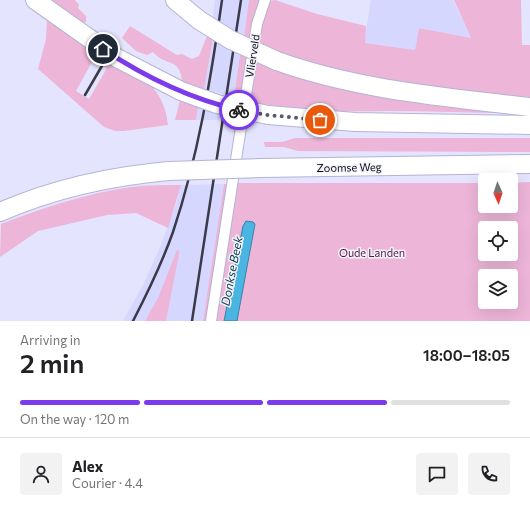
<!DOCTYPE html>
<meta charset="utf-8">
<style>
:root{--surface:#fff;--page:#f2f2f2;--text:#202124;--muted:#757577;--line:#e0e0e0;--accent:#7c3aed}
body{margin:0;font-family:Commissioner,sans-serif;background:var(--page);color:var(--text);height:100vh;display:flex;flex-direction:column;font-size:15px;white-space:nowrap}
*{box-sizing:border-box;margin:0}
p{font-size:13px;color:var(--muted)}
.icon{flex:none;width:22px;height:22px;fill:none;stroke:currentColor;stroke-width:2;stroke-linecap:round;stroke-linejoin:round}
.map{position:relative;height:321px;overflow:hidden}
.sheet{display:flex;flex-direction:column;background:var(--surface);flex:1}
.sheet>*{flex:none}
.needle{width:26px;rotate:177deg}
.controls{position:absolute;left:478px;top:173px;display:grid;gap:8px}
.controls a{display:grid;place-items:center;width:40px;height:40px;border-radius:4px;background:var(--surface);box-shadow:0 4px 16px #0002;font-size:20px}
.pin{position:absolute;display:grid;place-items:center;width:34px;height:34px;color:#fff;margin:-17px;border:2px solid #fff;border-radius:50%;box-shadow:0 1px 4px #0007}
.courier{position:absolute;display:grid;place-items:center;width:40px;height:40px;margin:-20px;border:3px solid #7c3aed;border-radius:50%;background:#fff;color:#222;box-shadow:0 1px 5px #0007}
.head em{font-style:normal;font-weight:600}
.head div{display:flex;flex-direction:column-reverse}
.head{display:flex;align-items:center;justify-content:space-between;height:68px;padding:0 20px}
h1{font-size:26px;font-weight:600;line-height:30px}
.bar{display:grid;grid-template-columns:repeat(4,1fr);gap:6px 4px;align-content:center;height:48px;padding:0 20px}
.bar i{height:5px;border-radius:3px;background:var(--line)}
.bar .active{background:var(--accent)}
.bar p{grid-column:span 4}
.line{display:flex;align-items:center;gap:10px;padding:0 20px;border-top:1px solid var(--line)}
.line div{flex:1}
.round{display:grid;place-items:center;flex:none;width:42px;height:42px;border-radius:4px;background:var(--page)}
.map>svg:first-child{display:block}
</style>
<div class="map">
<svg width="530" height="321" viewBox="0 0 530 321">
<rect width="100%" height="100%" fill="#e4e4ff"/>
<path fill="#d6d7ff" d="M215,0h34l-5,36 -31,-19z
M371,0h82l18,38 -52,-10 -4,22 -51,-7z
M213,39l27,16 -6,42 -30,-8z
M198,107l35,9 -1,4h-36z
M224,184l-21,137h-80l21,-38 17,-38 15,-41 5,-19z"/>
<path fill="#edb5d8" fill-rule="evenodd" d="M52,0h23l4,5 -1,3 8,8v6l-4,1z
M249,0h11l-9,39 -7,-3z
M275,0l42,14 49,12 -1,17 50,7 4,-22 52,10 -17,-38h67l1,45h8v52c-89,-7 -190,-17 -273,-54l9,-38 4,-4z
M47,19l13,10 2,-1 87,55c12,13 17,25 19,42l-44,6h-9l-11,-4 -66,-58 8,-30zM93,60l14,8 -18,31 -13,-8z
M130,26l47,29 5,-1 10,5 7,-3 8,-20 6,3 -9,50 -22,-7c-1,-25 -17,-15 -29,-30l-6,3 -11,-4 -14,-13z
M240,55l8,3 -7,41 -7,-2z
M255,62l46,16 25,7 186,28c-42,0 -83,-2 -125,-2 -45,1 -94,0 -139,-10z
M180,100l18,7 -2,13h-21z
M295,138h235v14l-232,-1 -14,-4h-19l-1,-5h18z
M530,182v139h-315l23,-138h247v23h26v-23zM485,228h26v26h-26zM485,276h26v26h-26z
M224,184h3l-18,137h-6z
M181,185l-13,43 -32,-15 -29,2 -69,16 -38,26 1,-33c42,-16 86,-31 130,-37 17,-2 33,-2 50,-2z
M177,250l2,1v3l-13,67h-21l13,-23z"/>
<path fill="#4ab5e3" stroke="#3883a6" d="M246,221l7,1 2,2 -18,97h-13l19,-95z"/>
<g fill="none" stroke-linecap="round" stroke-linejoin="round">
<defs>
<path id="street" d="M211,321l46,-297 8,-24"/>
<path id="highway" d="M35,0l82,58 64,33
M175,0l24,20
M277,61c81,29 168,36 253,46
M268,115l87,7 175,3
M260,168l270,-4
M0,212c53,-23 111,-36 169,-41"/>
</defs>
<use href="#street" stroke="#b4b4d4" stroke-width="12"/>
<use href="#highway" stroke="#b4b4d4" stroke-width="20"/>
<use href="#street" stroke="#fff" stroke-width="10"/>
<use href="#highway" stroke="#fff" stroke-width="18"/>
<path stroke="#3b3a48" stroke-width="2.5" d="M85,95l18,-31
M133,321c15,-29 29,-58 40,-89 25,-75 38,-154 49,-232
M192,321l49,-321"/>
<defs>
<path id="highway-bridge" d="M199,20l32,20 46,21
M181,91l36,13 51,11
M169,171l91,-3"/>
</defs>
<use href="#highway-bridge" stroke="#b4b4d4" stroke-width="20" stroke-linecap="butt"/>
<use href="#highway-bridge" stroke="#fff" stroke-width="18"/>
</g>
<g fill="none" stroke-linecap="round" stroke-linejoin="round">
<path stroke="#5a596a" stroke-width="4" stroke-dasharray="0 7.2" d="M239,110l29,5 52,5"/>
<path stroke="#7c3aed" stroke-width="5" d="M103,49c42,28 88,50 136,61"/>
</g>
<g text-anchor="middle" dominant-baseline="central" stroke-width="3" stroke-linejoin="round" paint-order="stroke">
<g font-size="11" fill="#0f0e19" stroke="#f3f3fa">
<text transform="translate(252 56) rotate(-81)">Vlierveld</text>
<text transform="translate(349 167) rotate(-1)">Zoomse Weg</text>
</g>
<g font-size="11" fill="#581246" stroke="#f3f3fa">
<text x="372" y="252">Oude Landen</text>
</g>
<g font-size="12" font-style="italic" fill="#0c3c4f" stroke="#f3f3fa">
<text transform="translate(231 271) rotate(-79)">Donkse Beek</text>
</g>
</g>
</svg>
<div class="controls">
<a><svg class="needle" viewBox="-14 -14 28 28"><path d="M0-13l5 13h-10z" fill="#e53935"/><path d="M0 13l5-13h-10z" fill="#757577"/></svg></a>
<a><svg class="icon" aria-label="locate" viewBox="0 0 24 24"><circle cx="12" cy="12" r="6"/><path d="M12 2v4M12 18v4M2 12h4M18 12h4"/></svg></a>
<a><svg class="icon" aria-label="layers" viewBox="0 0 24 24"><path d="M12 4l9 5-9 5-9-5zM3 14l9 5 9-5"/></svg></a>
</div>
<div class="pin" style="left:320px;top:120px;background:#ea580c"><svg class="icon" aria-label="bag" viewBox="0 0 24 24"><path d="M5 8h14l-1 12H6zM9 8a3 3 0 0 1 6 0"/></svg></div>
<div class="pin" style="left:103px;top:49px;background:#1f2937"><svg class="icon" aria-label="home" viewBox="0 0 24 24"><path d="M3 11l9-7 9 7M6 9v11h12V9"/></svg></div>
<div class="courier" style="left:239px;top:110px"><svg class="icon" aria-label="bike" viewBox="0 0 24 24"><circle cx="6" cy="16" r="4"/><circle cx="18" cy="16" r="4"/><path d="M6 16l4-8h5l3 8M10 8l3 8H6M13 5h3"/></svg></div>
</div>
<section class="sheet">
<div class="head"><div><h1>2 min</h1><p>Arriving in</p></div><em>18:00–18:05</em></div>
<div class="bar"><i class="active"></i><i class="active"></i><i class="active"></i><i></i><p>On the way · 120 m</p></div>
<div class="line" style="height:72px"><a class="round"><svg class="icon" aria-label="person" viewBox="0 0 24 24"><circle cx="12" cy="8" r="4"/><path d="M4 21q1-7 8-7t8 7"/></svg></a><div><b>Alex</b><p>Courier · 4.4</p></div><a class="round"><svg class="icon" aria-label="chat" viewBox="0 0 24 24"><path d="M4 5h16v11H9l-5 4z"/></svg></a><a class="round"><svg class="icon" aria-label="phone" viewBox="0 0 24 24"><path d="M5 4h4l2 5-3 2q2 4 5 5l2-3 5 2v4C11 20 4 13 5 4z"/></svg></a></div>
</section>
